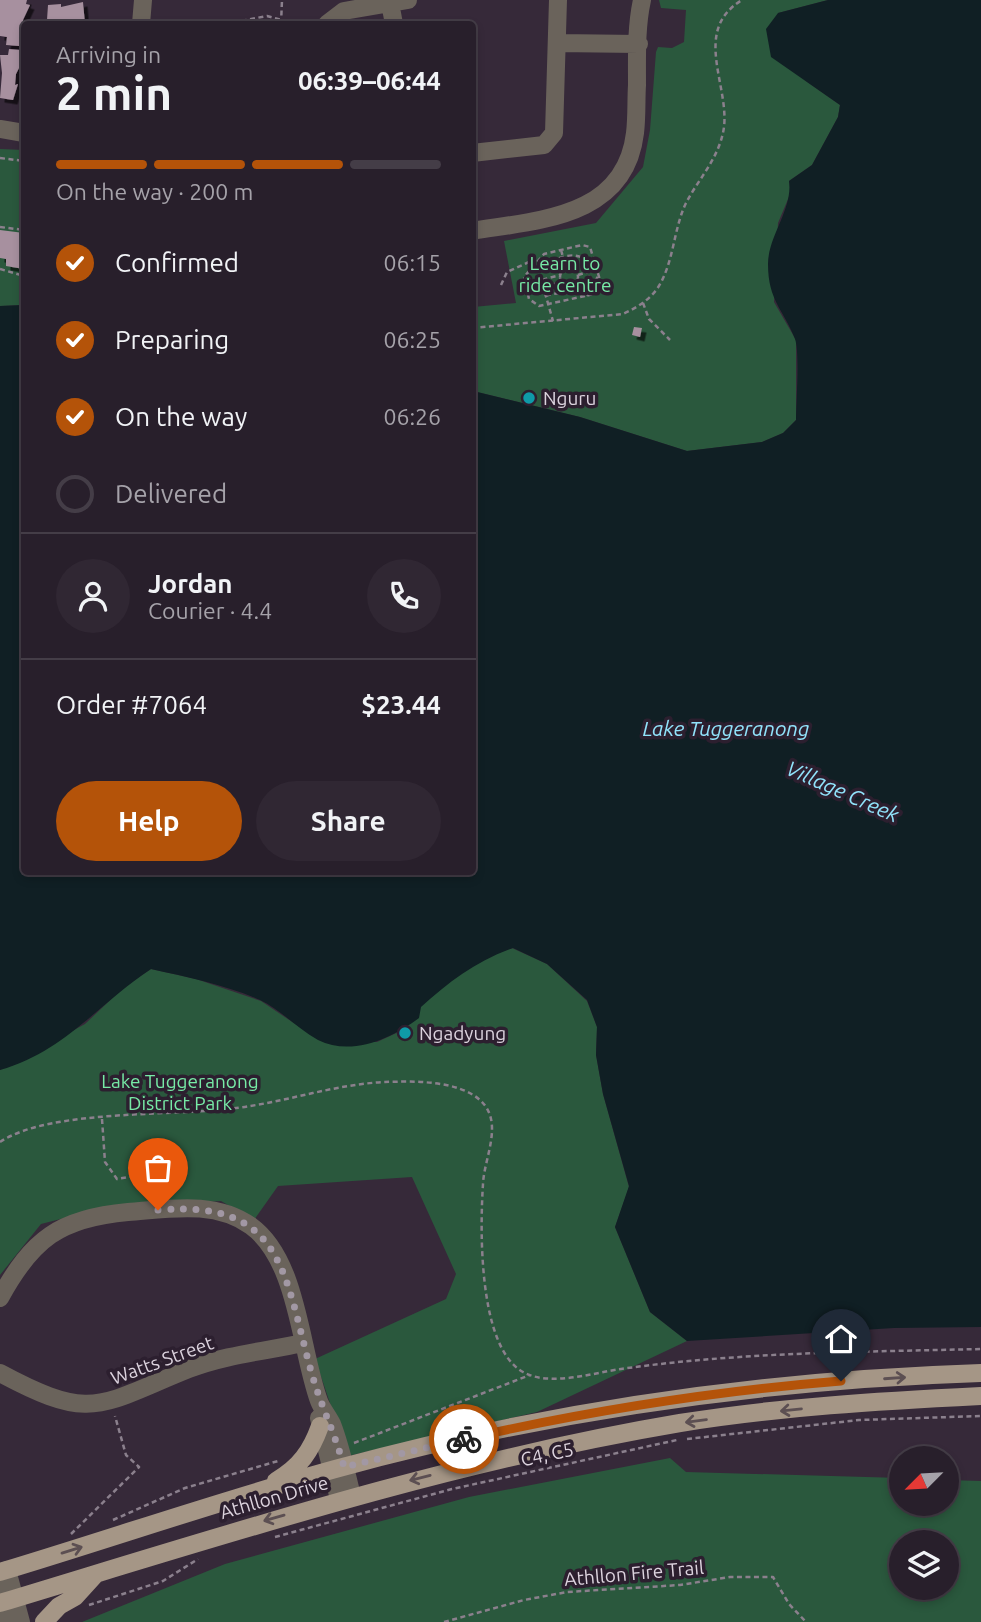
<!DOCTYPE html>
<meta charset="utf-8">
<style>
:root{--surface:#281f2b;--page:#302733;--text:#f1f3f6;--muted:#a5a2a9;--line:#443d47;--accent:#b45309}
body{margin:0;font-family:Ubuntu,sans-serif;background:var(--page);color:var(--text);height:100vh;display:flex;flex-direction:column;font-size:26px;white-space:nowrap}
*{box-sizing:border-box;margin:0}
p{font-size:23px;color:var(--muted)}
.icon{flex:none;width:38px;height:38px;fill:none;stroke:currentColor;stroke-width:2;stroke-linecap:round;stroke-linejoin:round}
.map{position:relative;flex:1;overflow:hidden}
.panel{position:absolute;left:21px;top:21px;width:455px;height:854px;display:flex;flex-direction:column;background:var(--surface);border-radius:7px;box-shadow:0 4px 10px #0003,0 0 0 2px var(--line)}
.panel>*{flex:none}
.needle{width:46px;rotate:246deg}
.tools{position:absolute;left:889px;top:1446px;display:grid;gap:14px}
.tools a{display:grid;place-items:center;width:70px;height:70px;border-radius:50%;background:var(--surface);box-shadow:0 4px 10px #0003,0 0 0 2px var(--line);font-size:35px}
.pin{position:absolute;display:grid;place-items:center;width:60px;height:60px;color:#fff;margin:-72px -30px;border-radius:50% 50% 50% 0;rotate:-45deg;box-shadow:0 0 7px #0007}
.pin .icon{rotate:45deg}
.courier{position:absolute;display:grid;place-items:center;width:70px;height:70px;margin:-35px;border:5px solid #b45309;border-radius:50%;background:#fff;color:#222;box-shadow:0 2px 9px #0007}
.head em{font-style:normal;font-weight:600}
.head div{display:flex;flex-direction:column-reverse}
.head{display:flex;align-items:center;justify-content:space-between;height:119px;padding:0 35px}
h1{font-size:46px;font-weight:600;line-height:52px}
.bar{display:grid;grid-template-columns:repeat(4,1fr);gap:10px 7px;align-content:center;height:84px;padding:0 35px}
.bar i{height:9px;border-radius:5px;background:var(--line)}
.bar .active{background:var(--accent)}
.bar p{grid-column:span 4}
.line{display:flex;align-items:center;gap:18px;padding:0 35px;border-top:2px solid var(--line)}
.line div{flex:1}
.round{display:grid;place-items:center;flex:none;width:74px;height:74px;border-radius:37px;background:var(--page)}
ol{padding:0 35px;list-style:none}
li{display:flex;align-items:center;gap:21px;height:77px}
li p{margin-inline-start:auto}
li .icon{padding:7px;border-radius:50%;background:var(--accent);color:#fff;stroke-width:4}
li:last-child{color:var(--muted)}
li i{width:38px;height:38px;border:4px solid var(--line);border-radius:50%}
.action{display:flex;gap:14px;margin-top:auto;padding:14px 35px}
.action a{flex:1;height:80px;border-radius:42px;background:var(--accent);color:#fff;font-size:28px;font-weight:600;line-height:80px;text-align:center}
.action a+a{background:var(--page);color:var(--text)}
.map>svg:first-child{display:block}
</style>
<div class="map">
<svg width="981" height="1622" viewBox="0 0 981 1622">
<defs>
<filter id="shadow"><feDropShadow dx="4.5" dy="4.5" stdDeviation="0" flood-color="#0009"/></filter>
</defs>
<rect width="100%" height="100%" fill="#362939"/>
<path fill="#2a583d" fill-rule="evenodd" d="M659,0h169l-50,13 28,68 34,24 -2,12 -26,48 -23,16 2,11 -13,31 -4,79 22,38v80l-13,13 -21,9 -75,9 -107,-34 -107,-26v-84l43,-4 -12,-62 92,-18 47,-56 7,-37 6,-78 2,-5 14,1 12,-6 2,-32 -25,-2z
M0,149l24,1v155l-24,1z
M512,948l35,16 40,37 10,26 -1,28 7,39 26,93 -14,40 35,85 37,29 -150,71 -189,44 -33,-97 131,-60 10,-25 -44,-97 -134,9 -24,34 -33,-19 -121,8 -59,15 -41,51v-205l85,-46 38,-36 28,-19 45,10 65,22 58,39 58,2 26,-12 17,-23 35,-30 32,-20z
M670,1458l16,14 215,6v25h46v-23l34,1v141h-899l143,-58 244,-67zM901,1542h46v45h-46z"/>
<path fill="#101f24" d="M828,0h153v1327l-87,1 -207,13 -37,-29 -35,-85 14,-41 -26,-92 -7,-39 1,-28 -10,-27 -40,-36 -34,-16c-37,13 -64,34 -92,59l-2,11c-27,20 -67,39 -101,22 -20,-11 -37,-30 -58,-40 -34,-15 -73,-23 -109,-31 -53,35 -87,83 -151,101v-764l24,-1v567h448l1,-481 107,26 107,34 75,-9 21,-9 13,-13c0,-17 4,-67 -1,-81 -11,-29 -27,-38 -27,-75 0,-28 25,-55 21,-83l23,-16 26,-48 2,-12 -69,-48 -5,-28 12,-16z"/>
<path fill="#a7909f" filter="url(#shadow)" d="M0,0h27l-1,4 4,1 -7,15 1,15h-4l-1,11 -13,-1 1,-8 -7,-1z
M83,2l2,22h-34l-4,-4 1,-15 13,-1v3z
M9,49l11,1 -1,10h4l-7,14 -1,11 3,-1 -5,16 -13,-2 2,-25 -2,-18h8z
M0,230l24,3v36l-18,-3v-7l-6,-1z
M634,327l8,1 -2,9 -8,-2z"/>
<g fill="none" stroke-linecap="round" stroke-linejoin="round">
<path stroke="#8b808d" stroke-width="2.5" stroke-dasharray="5 3.5" stroke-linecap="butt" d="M225,24l42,-8 30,8
M281,24l1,-24
M0,158l24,3
M0,227l24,3
M561,250l5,17
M560 277a9 9 0 1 1 18 0a9 9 0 1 1-18 0Z
M0,269l24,7
M578,275l19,-6
M526,284l34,-9
M501,285l6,-13 22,-10 10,10
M528,291l34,-9
M546,296c14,-6 27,1 42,-8l2,-8 -9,-23c-14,-5 -33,4 -42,15l14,49
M585,296l-46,10 -10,-7 -5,-22 20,-23 38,-9 8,2 10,33 -3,13 -12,3 11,-14 2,-8
M643,303l6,16 21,21
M472,328l151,-14c13,-6 25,-13 34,-25 17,-25 16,-59 29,-86 13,-25 34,-46 38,-76 5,-43 -32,-97 18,-127
M102,1119l3,43 12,17 28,-5
M0,1142c53,-35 183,-24 250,-36 45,-7 89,-22 135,-24 28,-1 74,-2 96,19 23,22 3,57 2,83 -3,45 -5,163 40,188 27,15 69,1 98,-3 119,-17 240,-17 360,-20
M687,1439l172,-19 122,-4
M354,1443l176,-68
M113,1520l72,-32 93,-27
M71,1534l68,-67 -13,-12 -11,-39
M275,1537l177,-48 225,-49
M89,1605l74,-24 35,-22
M444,1622l80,-22 43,-8 113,-7 50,-8h43l16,27 17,18"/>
<path stroke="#6a635b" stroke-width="18" d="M390,3l4,21
M141,24l2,-24
M327,24l17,-13 64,-11
M557,43l82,1
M0,129l24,4
M472,153l72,-8 10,-12 4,-133
M472,231c66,-11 153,-13 163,-98 2,-16 1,-32 2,-48 0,-28 -1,-58 5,-85
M0,1298c32,-59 60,-80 128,-86 41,-3 87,-12 123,14 47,34 49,123 68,175 3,8 9,15 13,23 9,23 14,48 20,72
M0,1373c93,50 99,32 189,-4 36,-14 77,-18 114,-26
M319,1418l20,81
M7,1570l14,52
M5,1587l4,35"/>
<path stroke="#a59686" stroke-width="18" d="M276,1481c24,-14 35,-30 44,-55
M0,1572c113,-34 225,-73 339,-104 209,-57 426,-88 642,-95
M0,1603c225,-68 448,-141 680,-180 99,-16 201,-22 301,-27
M44,1622l15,-16 16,-9 20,-22"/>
</g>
<defs><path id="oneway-shaft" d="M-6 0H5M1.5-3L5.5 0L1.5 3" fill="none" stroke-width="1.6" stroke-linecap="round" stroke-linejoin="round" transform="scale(1.75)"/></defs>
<g stroke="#5c4f52">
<use href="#oneway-shaft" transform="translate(895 1378) rotate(-4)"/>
<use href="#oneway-shaft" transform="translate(791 1410) rotate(174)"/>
<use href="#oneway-shaft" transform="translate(696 1421) rotate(173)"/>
<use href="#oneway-shaft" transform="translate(420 1478) rotate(166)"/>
<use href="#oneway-shaft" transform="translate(274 1518) rotate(164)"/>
<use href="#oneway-shaft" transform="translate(72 1550) rotate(-17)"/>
</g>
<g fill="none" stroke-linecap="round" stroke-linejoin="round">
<path stroke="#a298a4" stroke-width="7" stroke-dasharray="0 12.6" d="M158,1210c125,-11 126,63 153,161 9,33 24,62 33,96l120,-28"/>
<path stroke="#b45309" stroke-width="9" d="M464,1439c125,-28 250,-48 377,-58"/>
</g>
<g fill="#0f9aa8" stroke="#2c1f2f" stroke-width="2.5">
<circle cx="529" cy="398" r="7"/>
<circle cx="405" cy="1033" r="7"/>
</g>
<g text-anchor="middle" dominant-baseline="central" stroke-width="7" stroke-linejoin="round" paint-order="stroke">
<g font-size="19" fill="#77eaa6" stroke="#2c1f2f">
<text x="565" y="263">Learn to<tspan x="565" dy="22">ride centre</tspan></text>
<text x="180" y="1081">Lake Tuggeranong<tspan x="180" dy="22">District Park</tspan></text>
</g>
<g font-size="19" fill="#dcd3de" stroke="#2c1f2f" text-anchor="start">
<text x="543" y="398">Nguru</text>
<text x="419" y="1033">Ngadyung</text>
</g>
<g font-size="19" fill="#dcd3de" stroke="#2c1f2f">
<text transform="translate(162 1360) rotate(-20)">Watts Street</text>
<text transform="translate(547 1454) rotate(-12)">C4, C5</text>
<text transform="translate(274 1497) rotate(-16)">Athllon Drive</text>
<text transform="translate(634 1573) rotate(-5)">Athllon Fire Trail</text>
</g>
<g font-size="21" font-style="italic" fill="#91e3fb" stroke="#2c1f2f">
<text x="726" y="728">Lake Tuggeranong</text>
<text transform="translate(843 791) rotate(24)">Village Creek</text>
</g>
</g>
</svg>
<div class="tools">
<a><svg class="needle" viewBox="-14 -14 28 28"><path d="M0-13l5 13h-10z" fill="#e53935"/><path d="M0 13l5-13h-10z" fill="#a5a2a9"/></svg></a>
<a><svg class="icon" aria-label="layers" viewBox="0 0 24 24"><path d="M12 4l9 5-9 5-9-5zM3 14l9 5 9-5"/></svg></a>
</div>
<div class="pin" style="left:158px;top:1210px;background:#ea580c"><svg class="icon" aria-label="bag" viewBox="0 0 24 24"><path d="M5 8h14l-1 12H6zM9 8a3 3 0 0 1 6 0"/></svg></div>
<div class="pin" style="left:841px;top:1381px;background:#1f2937"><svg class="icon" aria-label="home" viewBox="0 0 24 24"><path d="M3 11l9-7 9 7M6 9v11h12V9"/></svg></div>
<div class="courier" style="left:464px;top:1439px"><svg class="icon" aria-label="bike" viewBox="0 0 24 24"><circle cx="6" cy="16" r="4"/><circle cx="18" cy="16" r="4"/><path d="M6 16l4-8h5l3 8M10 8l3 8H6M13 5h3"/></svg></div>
<section class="panel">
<div class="head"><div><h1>2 min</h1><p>Arriving in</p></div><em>06:39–06:44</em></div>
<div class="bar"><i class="active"></i><i class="active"></i><i class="active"></i><i></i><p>On the way · 200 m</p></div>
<ol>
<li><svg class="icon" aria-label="check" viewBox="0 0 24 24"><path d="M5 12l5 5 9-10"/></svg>Confirmed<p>06:15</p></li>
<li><svg class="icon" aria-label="check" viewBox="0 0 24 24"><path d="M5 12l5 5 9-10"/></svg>Preparing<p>06:25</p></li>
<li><svg class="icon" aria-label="check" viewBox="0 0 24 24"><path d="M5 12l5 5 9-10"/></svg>On the way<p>06:26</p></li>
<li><i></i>Delivered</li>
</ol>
<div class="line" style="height:126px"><a class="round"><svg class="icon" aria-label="person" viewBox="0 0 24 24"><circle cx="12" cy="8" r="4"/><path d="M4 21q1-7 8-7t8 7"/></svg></a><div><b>Jordan</b><p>Courier · 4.4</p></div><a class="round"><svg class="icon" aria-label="phone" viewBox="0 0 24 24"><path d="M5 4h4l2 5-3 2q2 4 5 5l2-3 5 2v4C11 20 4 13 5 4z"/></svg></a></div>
<div class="line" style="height:91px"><div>Order #7064</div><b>$23.44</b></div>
<div class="action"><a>Help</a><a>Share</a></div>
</section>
</div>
